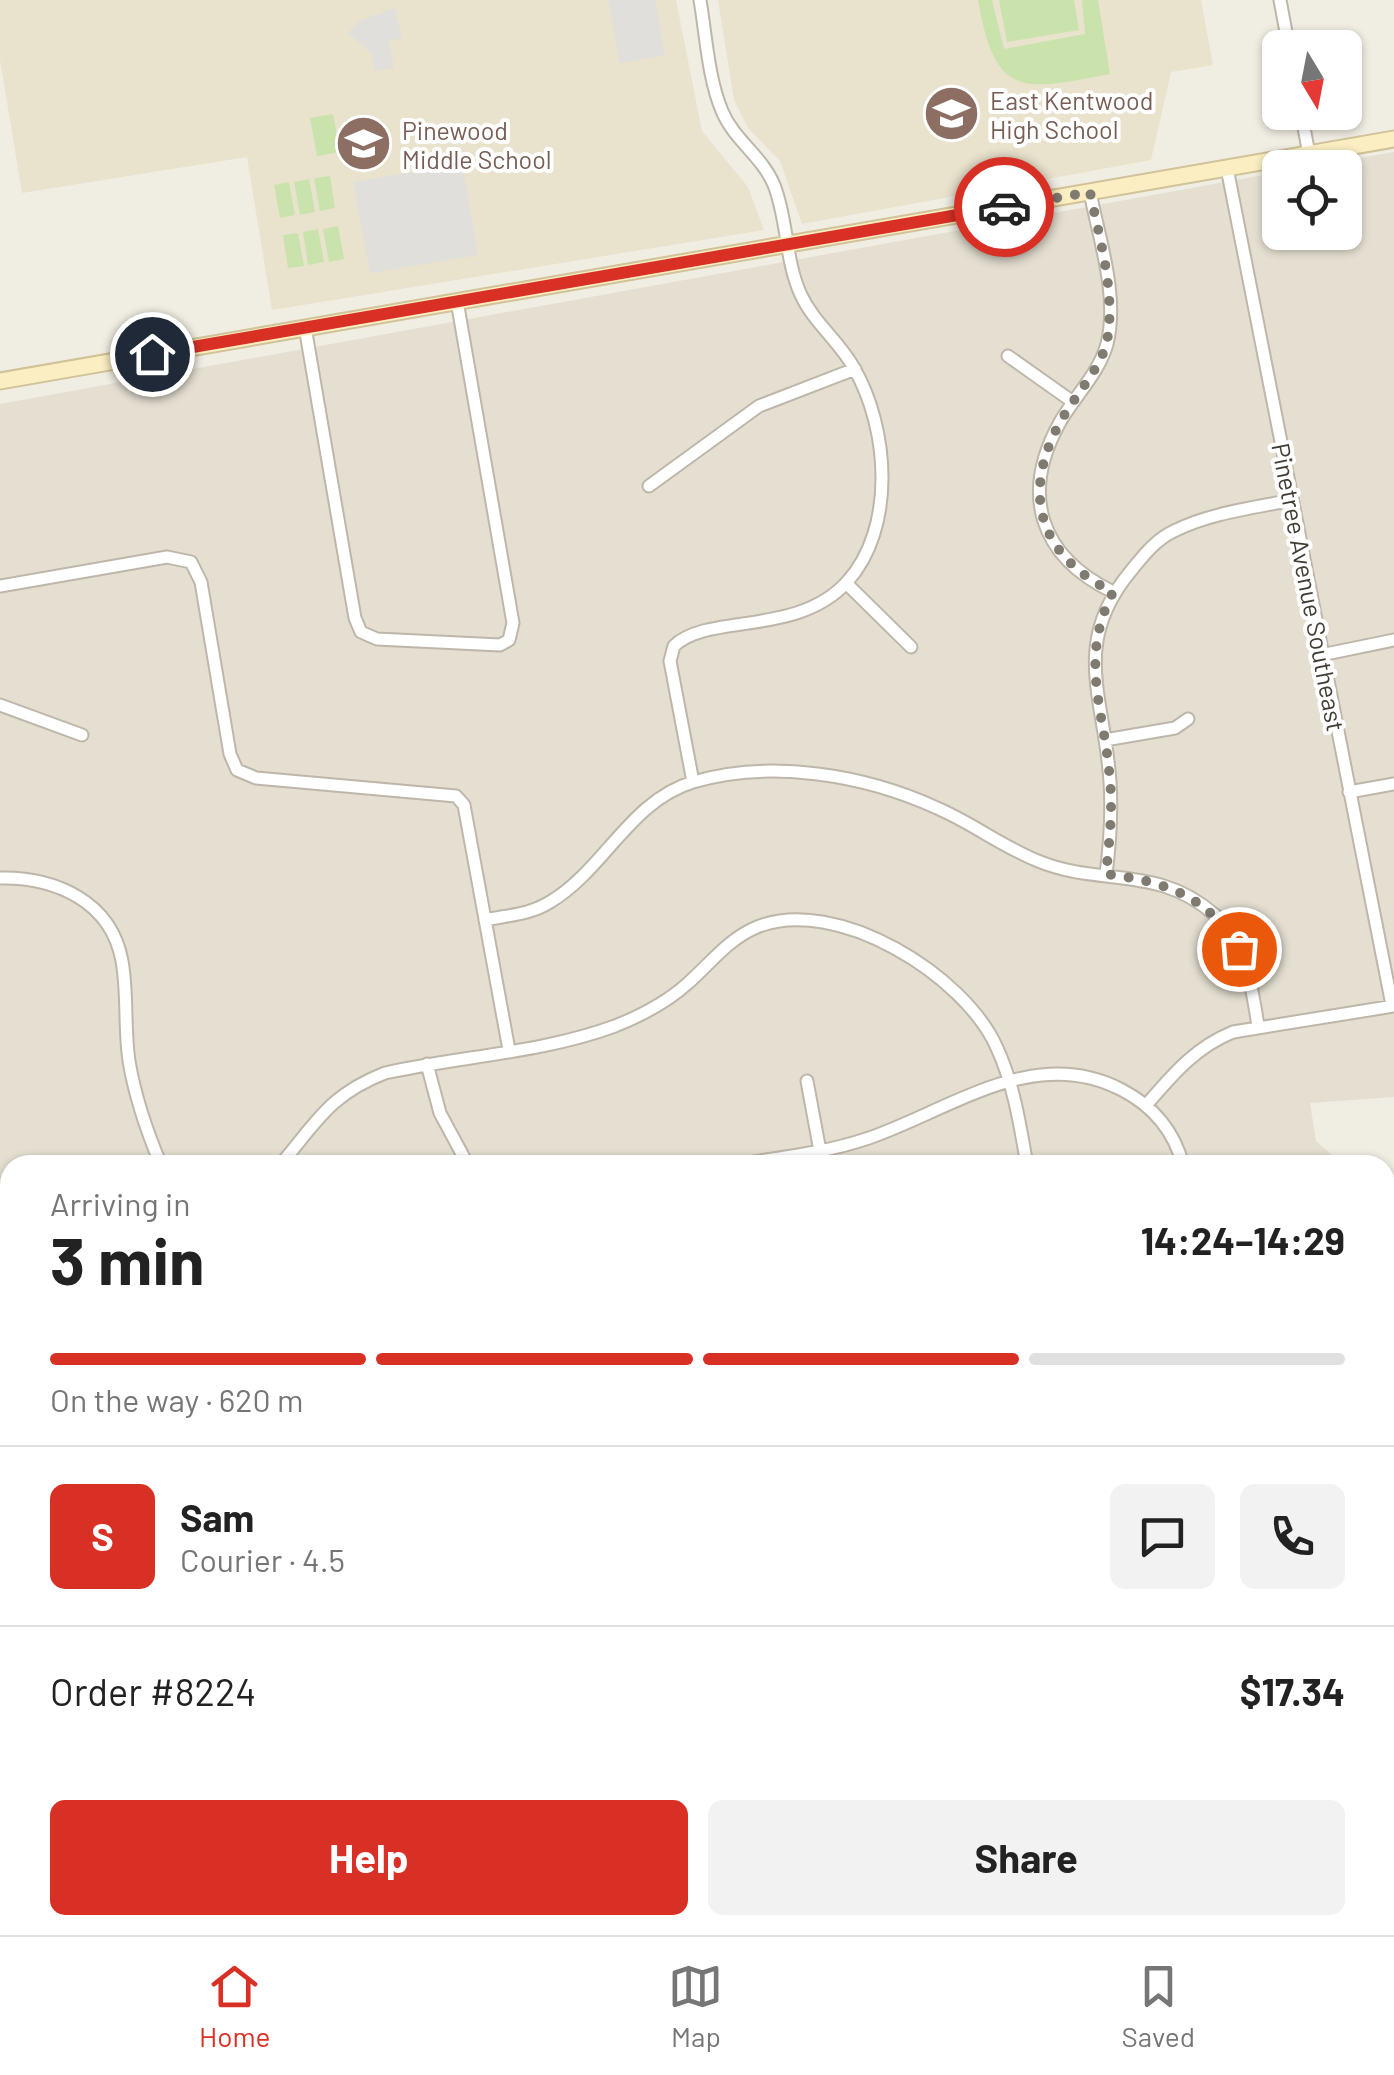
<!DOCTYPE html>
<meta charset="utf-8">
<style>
:root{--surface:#fff;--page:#f2f2f2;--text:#222;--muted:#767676;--line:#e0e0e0;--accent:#d93025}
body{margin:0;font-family:Barlow,sans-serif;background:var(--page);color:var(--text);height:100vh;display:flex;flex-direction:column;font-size:38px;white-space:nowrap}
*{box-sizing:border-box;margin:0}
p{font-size:32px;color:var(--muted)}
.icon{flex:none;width:55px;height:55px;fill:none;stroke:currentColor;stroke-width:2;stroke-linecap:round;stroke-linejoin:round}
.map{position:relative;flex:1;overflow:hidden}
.drawer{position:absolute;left:0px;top:1155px;width:1395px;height:780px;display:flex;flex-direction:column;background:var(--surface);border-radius:30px 30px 0 0;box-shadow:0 2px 8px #0004}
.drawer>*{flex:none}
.needle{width:65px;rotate:170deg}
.buttons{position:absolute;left:1262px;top:30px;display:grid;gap:20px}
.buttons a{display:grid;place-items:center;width:100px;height:100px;border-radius:15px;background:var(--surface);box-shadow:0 2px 8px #0004;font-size:50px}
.pin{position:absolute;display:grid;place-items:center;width:85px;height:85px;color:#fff;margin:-42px;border:5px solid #fff;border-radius:50%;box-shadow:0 2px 10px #0007}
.courier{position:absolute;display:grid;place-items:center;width:100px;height:100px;margin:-50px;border:8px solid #d93025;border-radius:50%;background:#fff;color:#222;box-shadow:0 2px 12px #0007}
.summary em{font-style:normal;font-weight:700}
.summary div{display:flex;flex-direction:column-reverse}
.summary{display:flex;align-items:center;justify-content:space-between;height:170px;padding:0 50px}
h1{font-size:65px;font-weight:700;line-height:75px}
.bar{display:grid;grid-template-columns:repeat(4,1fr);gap:15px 10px;align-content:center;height:120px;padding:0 50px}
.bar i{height:12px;border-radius:8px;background:var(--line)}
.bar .on{background:var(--accent)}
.bar p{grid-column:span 4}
.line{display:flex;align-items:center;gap:25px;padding:0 50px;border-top:2px solid var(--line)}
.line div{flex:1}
.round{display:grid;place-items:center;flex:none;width:105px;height:105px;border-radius:15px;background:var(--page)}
.cta{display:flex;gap:20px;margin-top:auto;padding:20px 50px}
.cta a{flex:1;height:115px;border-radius:15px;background:var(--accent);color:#fff;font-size:40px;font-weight:700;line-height:115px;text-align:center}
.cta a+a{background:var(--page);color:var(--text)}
.tab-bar{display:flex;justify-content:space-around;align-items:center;height:140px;border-top:2px solid var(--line);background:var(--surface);font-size:28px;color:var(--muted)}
.tab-bar a{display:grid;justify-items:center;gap:5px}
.tab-bar .on{color:var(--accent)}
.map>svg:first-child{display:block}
</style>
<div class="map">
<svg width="1394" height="1935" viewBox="0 0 1394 1935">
<rect width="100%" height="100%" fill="#f0ede3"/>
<path fill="#e4dfd1" d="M1394,152v945l-84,6 6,38 28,24h-1334v265l-10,2v-1028l1280,-232v60h65v-64l-37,-1z
M1394,1300v229l-9,-39v-188z
M10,1453v211l-10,-49v-160z
M1394,1886v49h-1328l-2,-10h1321v-37z"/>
<path fill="#e9e2cd" d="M0,0h676l26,131 46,56 16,43 -492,80 -25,-153 -225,36 -22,-133z
M718,0h483l12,65 -42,7 -20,88 -349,64 -22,-63 -32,-33 -14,-28z"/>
<path fill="#cae3ad" d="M978,0h14l12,49 81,-15 -3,-34h16l12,74c-88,17 -115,25 -132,-74z
M999,0h75l5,30 -72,12z
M333,114l7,38 -23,4 -7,-38z
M330,176l5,32 -15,3 -6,-33z
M309,179l6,33 -15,3 -6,-33z
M289,182l6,33 -15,3 -6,-33z
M338,226l6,33 -15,3 -6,-33z
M318,229l6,33 -16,3 -5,-33z
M298,233l6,33 -16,2 -5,-33z
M1385,1490l9,39v357l-9,2z"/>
<path fill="#e1dfdb" d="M608,0h47l10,55 -45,8z
M395,8l7,30 -13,3 5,27 -19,3 -4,-18 -23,-20 11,-12z
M462,164l16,91 -108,18 -17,-91z"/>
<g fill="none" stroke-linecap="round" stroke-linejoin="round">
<path stroke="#a1cceb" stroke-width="2.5" d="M1385,1238l9,-2"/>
<defs>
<path id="minor" d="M1280,0l9,48
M1301,112l8,42
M1227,168l165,837
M1090,192c9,47 29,104 17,152 -8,29 -32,52 -47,78 -40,72 -21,134 53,170
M305,327l50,291 6,14 16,7 123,6 9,-5 4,-17 -56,-322
M1008,356l65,46
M649,486l110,-80 96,-37
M846,583l65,64
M0,586l167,-29 24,5 10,20 29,172 7,16 19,8 200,18 8,9 45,245
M1321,655l73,-15
M0,705l82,30
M1105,740l70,-12 13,-9
M693,782l-23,-121 4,-15c33,-33 123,-9 173,-64 49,-54 42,-153 7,-214 -15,-27 -40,-45 -53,-73 -16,-34 -13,-75 -27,-110 -12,-29 -40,-45 -52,-74 -14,-33 -16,-76 -22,-111
M1349,792l45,-8
M1106,874c4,-31 6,-61 4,-92 -5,-83 -40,-137 20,-210 13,-16 25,-32 44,-41 36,-18 79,-23 118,-31
M0,878c55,-1 111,23 122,83 6,33 2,67 7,100 6,36 18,71 32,104
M485,920c23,-5 44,-5 65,-18 54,-32 80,-101 143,-120 79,-23 172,-7 244,26 35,15 66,39 101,53 63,26 119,3 177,54 31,28 37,72 43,111
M427,1064l13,49 28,52
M807,1081l13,70
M1148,1103c26,-30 48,-56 85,-71l161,-26
M280,1165c37,-43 49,-70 105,-92 76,-17 157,-20 230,-47 25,-10 52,-24 72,-42 23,-20 41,-45 70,-57 79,-32 208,48 240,121 17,37 23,77 30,117
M733,1165c45,-7 92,-12 136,-27 83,-29 166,-94 253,-48 31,16 52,41 61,75
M0,1234l10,49
M1385,1362l9,-2
M0,1442l10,-2
M282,1925l7,10
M939,1925l7,10
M1115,1925l19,10
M214,1935l9,-10
M747,1935l15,-10
M998,1935l19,-10"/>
<path id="secondary" d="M0,381l1394,-242"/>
</defs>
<use href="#minor" stroke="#beb7a9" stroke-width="15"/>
<use href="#secondary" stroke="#d1c297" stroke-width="19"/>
<use href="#minor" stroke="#fff" stroke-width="11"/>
<use href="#secondary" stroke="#fbeec2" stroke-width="15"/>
</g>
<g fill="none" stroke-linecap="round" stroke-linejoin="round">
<path stroke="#7f7b71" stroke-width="10" stroke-dasharray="0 18" d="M1004,207l86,-15c10,50 27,104 16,154 -11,30 -33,52 -48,80 -37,71 -17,131 55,166 -35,69 -8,118 -3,189 3,31 -1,62 -4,93 57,7 103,22 133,75"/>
<path stroke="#d93025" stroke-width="12" d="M152,354l852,-147"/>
</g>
<defs>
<symbol id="school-disc" viewBox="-11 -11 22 22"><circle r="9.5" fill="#8d6e63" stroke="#fff"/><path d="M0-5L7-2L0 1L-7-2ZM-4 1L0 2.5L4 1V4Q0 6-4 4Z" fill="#fff"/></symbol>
</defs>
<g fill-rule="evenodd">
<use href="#school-disc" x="920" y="82" width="63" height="63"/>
<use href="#school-disc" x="332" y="112" width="63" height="63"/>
</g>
<g text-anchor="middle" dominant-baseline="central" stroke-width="8" stroke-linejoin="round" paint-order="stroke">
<g font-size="25" fill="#785e54" stroke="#fff" text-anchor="start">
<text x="990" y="100">East Kentwood<tspan x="990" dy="29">High School</tspan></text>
<text x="402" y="130">Pinewood<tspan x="402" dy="29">Middle School</tspan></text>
</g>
<g font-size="25" fill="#423d34" stroke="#fff">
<text transform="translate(1309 587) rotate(79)">Pinetree Avenue Southeast</text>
</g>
</g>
</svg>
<div class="buttons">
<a><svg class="needle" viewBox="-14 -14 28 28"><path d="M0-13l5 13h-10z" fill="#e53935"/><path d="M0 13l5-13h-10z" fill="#767676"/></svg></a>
<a><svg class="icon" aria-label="locate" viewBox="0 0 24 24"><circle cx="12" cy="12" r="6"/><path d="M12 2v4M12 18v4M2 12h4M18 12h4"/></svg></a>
</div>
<div class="pin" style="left:1239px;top:949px;background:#ea580c"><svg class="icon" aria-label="bag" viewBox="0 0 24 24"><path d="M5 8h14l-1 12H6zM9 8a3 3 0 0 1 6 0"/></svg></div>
<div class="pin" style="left:152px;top:354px;background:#1f2937"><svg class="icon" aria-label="home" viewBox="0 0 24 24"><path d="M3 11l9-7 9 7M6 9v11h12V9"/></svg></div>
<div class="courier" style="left:1004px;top:207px"><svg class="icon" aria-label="car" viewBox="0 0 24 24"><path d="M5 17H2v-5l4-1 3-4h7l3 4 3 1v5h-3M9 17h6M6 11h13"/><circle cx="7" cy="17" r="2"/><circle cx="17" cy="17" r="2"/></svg></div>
<section class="drawer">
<div class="summary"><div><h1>3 min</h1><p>Arriving in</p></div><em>14:24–14:29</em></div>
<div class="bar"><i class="on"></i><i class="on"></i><i class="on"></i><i></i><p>On the way · 620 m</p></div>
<div class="line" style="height:180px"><b class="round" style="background:var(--accent);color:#fff">S</b><div><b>Sam</b><p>Courier · 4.5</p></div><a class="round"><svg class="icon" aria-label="chat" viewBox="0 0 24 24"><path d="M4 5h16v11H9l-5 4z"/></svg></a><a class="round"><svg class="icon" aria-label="phone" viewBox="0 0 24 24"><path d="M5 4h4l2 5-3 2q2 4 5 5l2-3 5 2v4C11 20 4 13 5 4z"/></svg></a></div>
<div class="line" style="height:130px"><div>Order #8224</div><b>$17.34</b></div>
<div class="cta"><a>Help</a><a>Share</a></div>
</section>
</div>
<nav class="tab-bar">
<a class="on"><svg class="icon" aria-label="home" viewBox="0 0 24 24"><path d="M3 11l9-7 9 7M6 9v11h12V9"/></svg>Home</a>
<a><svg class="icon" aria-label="map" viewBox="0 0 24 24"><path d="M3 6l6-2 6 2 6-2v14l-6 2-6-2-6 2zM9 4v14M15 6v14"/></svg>Map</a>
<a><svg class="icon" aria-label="saved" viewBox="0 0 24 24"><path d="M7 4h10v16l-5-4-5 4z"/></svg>Saved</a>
</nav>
